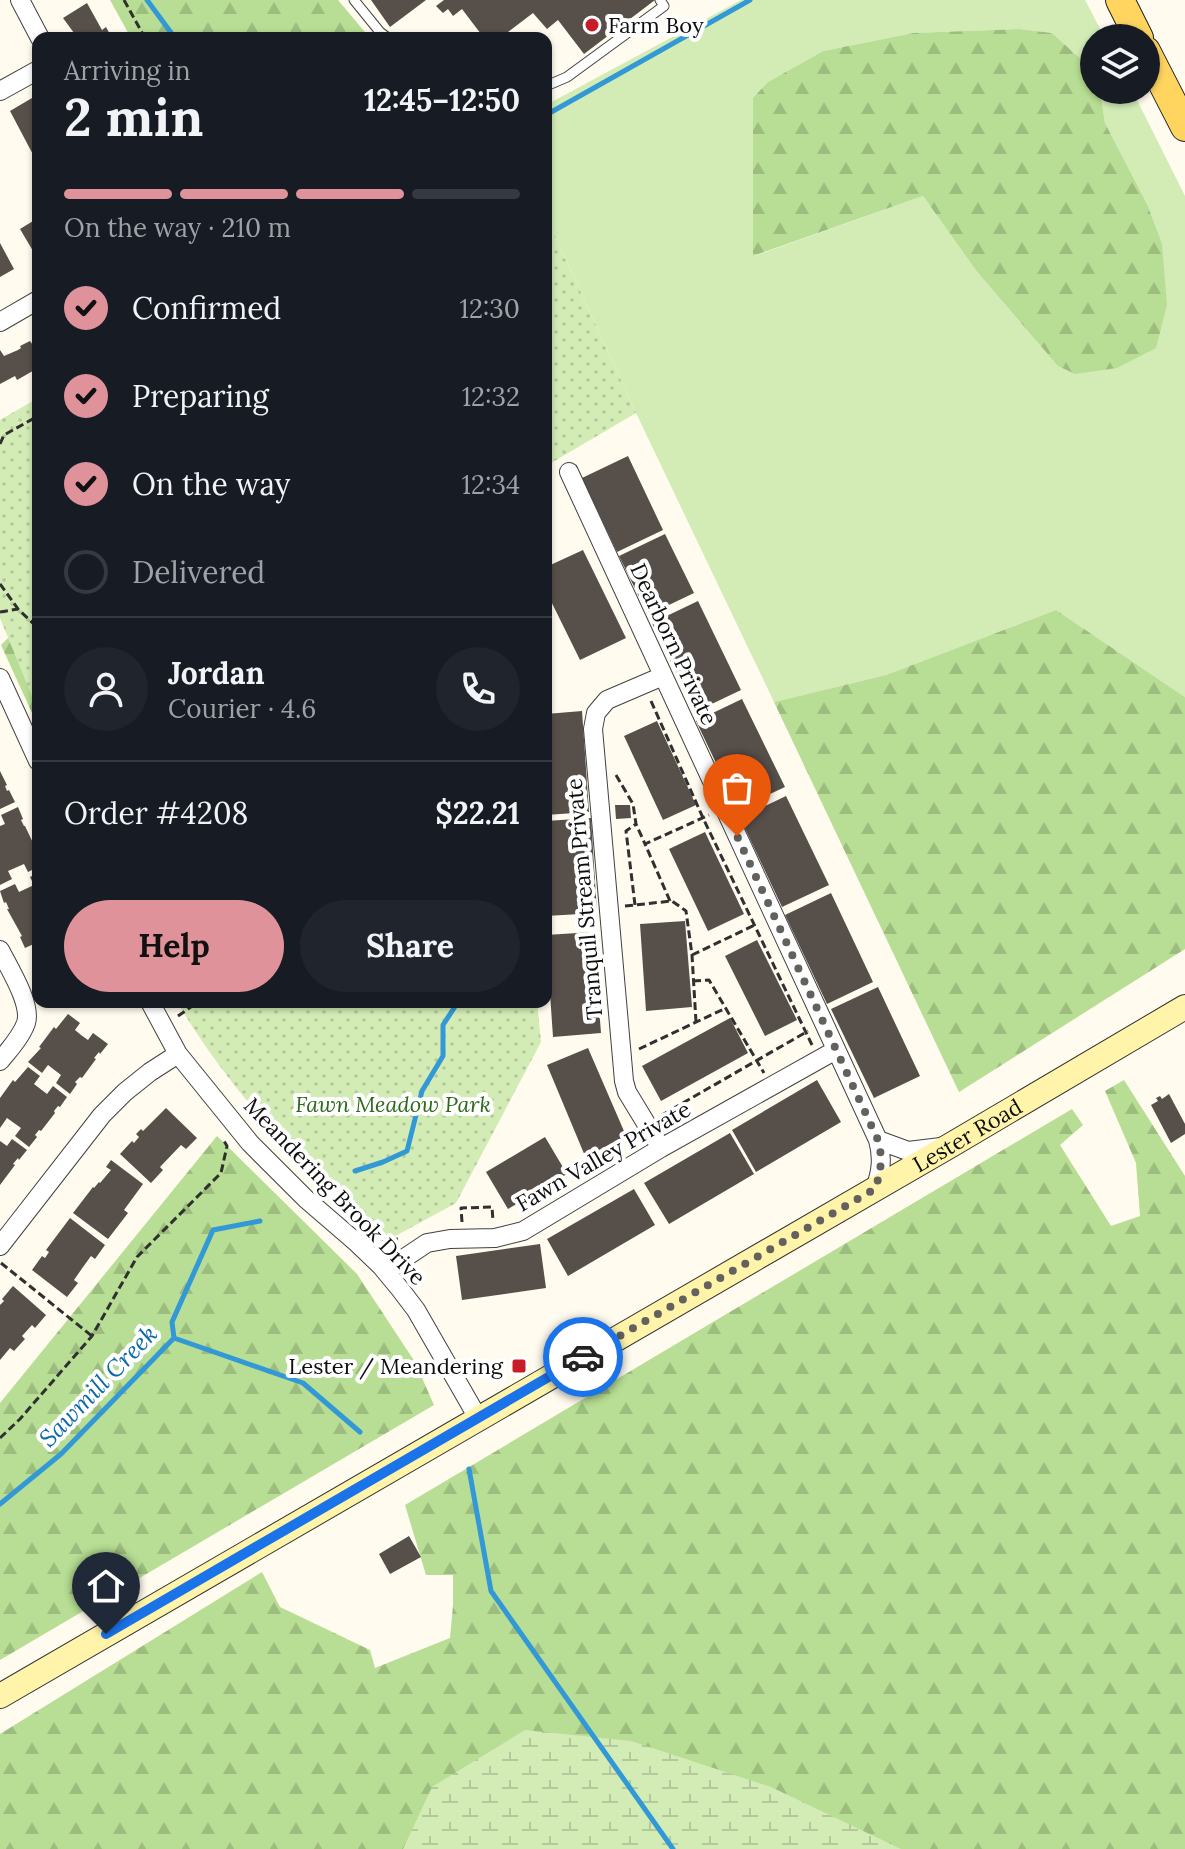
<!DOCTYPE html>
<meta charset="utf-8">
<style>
:root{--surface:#171b24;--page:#20242c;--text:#f1f3f6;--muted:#9ea1a6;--line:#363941;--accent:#df9299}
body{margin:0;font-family:Lora,serif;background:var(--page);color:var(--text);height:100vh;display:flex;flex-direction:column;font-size:30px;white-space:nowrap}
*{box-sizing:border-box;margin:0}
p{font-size:26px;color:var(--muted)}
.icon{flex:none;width:44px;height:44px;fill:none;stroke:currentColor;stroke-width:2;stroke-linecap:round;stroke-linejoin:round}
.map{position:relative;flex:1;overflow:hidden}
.panel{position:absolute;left:32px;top:32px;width:520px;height:976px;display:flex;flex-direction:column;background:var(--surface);border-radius:16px;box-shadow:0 2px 6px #0004}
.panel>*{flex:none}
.controls{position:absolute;left:1080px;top:24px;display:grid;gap:16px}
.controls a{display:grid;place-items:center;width:80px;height:80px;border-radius:50%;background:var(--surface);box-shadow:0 2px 6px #0004;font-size:40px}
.pin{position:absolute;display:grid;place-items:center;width:68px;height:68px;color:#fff;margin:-82px -34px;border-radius:50% 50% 50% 0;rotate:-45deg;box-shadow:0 0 8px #0007}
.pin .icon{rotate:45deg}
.courier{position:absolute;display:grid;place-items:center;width:80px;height:80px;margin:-40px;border:6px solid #1a73e8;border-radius:50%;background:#fff;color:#222;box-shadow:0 2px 10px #0007}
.headline em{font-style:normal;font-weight:700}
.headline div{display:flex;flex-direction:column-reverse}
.headline{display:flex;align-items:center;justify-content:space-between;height:136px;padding:0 32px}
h1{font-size:52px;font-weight:700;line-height:60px}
.bar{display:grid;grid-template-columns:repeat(4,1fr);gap:12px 8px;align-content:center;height:96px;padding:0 32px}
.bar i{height:10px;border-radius:6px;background:var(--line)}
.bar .current{background:var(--accent)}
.bar p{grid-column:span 4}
.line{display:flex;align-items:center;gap:20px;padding:0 32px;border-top:2px solid var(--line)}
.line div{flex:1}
.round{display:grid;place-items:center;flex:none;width:84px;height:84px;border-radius:42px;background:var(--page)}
ol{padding:0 32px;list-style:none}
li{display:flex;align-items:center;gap:24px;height:88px}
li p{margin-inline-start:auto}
li .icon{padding:8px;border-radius:50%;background:var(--accent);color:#111;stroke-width:4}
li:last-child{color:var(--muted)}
li i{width:44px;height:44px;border:4px solid var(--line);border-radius:50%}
.primary-button{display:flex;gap:16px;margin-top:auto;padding:16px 32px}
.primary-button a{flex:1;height:92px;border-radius:48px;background:var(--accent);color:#111;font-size:32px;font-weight:700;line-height:92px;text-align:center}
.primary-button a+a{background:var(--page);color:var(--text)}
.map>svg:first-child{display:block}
</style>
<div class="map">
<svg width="1185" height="1849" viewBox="0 0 1185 1849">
<defs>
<pattern id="forest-firs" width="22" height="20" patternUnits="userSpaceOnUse" patternTransform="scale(2)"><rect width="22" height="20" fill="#b7de94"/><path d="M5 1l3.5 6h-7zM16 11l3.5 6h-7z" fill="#9cbd7e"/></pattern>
<pattern id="wetland-marsh" width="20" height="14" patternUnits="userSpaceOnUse" patternTransform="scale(2)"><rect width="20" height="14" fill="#d3ecb6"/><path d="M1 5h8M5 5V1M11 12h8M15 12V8" fill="none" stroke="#b4c99b"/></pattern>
<pattern id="park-dots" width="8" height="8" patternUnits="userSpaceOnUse" patternTransform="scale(2)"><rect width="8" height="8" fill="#d3ecb6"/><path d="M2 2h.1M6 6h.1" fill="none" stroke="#b4c99b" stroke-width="1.8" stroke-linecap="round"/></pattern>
</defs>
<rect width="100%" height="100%" fill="#fffbef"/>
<path fill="#d3ecb6" d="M741,0h344l20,38h-11v33l-42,-38 -32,-4 -107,4 -90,18 -55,31 -14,174 169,-60 52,73 172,-65 -42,-81 -5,-33h32l53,106v501l-129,-87 -170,65 -112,27 -138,-289 -90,-197v-111z"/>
<path fill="url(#forest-firs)" d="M110,0h228l32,38h-239z
M1020,29l32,4 42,38v19h6l5,33 42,81 15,40 5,61 -11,43 -39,20 -42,6 -17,-8 -83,-97 -52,-73 -170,60v-158l15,-16 55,-31 90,-18z
M1056,610l129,87v252l-226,143 -185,-390 112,-27z
M10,636l28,53v37l-37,-81z
M1124,1080l61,96v673h-1185v-115l262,-162 18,35 90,43 5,18 75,-30 3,-33v-30h-27l-21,-70 667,-396 11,16 -23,20 51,81 29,-10 -4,-53 -31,-72z
M217,1136l140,138 58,88 19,43 -434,255v-257z"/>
<path fill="url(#wetland-marsh)" d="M525,1730l106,11 140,46 130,62h-498l29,-62z"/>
<path fill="url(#park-dots)" d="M546,216l90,197 -90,53z
M38,398v313l-38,-93v-198z
M177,1002h360l4,40 -85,161 -66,36c-28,-28 -59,-51 -87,-78 -49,-47 -91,-101 -126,-159z"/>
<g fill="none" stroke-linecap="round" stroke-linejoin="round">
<path stroke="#3298d6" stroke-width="5" d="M147,0l28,38
M546,115l204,-115
M355,1171l28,-9 24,-11 15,-60 21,-35v-31l15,-23
M174,1338l129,45 57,49
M469,1469l22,122 182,258
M0,1504l61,-50 113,-116 -2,-16 41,-92 47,-9"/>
</g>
<path fill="#574f4a" d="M371,0h55l-36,27z
M444,0h211l-71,54 -26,-34 -11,9 -14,-16 -33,25h-16l-22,-29 -9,7 -5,-7 -5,4 -7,-7z
M87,3l15,27 4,-3 6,11h-37l-2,-4 1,-1 -11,-15z
M32,98l6,11v55l-28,-53z
M38,218v30l-5,3 -13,-22z
M0,243l14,26 -14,8z
M30,341l8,11v16l-21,12 -2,-4 -15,8v-34l4,6 14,-6 3,-2 -1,-2z
M628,456l35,74 -46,22 -35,-74z
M665,534l29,59 -46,22 -29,-59z
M583,550l43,88 -46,22 -34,-69v-24z
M698,601l43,89 -46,22 -43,-89z
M742,699l43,88 -47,22 -42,-88z
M582,711l7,101 -43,3v-101z
M657,721l39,84 -33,15 -39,-84z
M0,771l7,14 -2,1 2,5 2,-1 6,12 -15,7z
M786,796l43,89 -47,22 -42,-89z
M615,805h15l1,13 -15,1z
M18,807l5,12 -2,1 3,6h1l10,21 -1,1 3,6 1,-1v14l-10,5 -4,-8 -16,7 4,8 -12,6v-59l5,-2 -4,-9z
M591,818l6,95 -51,3v-95z
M705,832l39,82 -36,17 -39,-82z
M38,873v69l-13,6 -5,-11 2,-1 -15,-27h2l-3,-7 -2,1 -4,-12 15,-7 4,8 15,-7 -4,-8z
M831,893l42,89 -46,22 -42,-89z
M685,921l7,86 -46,4 -6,-87z
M593,932l8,101 -48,4 -7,-102z
M757,940l40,80 -32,16 -40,-80z
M878,987l42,89 -46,22 -43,-89z
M68,1014l12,9 -5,7 6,5 7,5 5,-7 15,11 -8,10 -1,-2 -5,6 2,1 -14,19 -2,-1 -5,5 2,2 -7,10 -14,-11 5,-8 -13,-10 -6,8 -14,-11 13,-14 -2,-1 15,-20 2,2z
M730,1018l18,35 -87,48 -19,-35z
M588,1048l39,90 -42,18 -38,-91z
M28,1067l12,9 -6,8 13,10 6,-8 14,11 -7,10 -2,-1 -4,5 1,2 -14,18 -2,-1 -4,5 2,2 -8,10 -14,-11 6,-8 -14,-10 -7,10v-30l13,-18 2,2z
M817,1080l24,42 -85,50 -24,-42z
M1169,1094l16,30v10l-14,9 -20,-38 7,-4 -2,-3 4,-2 2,3z
M166,1108l31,30 -11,11 -5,-4 -21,22 3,3 -12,13 -31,-29 12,-13 2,2 5,-6 -3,-3 5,-5 2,2z
M730,1133l24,41 -85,50 -25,-41z
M545,1137l22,37 -59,35 -22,-37z
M12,1139l15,11 -8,10 -1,-2 -5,6 2,1 -15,20v-44l7,5z
M111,1160l32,24 -19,26 4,3 -20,26 -35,-26 20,-26 1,1 5,-6 1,1 11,-13 -5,-3z
M634,1189l21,36 -87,51 -21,-37z
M70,1218l35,27 -10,14 -4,-3 -8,11 -9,13 4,3 -11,14 -35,-27 10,-14 3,2 4,-6 -3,-2z
M540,1244l6,44 -84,12 -6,-44z
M13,1286l33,29 -11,13 -3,-3 -10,11 3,3 -11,12 -4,-3 -10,12v-55l4,-4 -2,-2z
M409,1536l12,21 -31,17 -11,-20z"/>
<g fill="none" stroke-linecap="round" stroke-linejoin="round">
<defs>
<path id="lane" d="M354,0l26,32 8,6
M546,86l21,-9 97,-71 -4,-6"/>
<path id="street" d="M20,0l20,38
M0,91l38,-21
M0,322l38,-22
M569,472l309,668c5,18 3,32 -3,49
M0,678l38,83
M0,950c9,18 32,54 26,73 -5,14 -17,27 -26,38
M150,1002l28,52 72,89 56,56 51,44 24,23 19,23 16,21 62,108
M878,1140l30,11 33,-4
M661,1148l-34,-56 -3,-11 -31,-352 3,-16 11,-13 56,-24
M0,1246l102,-131 23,-23 25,-20 28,-18
M385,1271l42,-28 23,-4 45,-1 28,-7 138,-83 175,-98"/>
<g id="secondary">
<path id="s1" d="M0,1696l951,-551 234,-138"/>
</g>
<path id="primary" d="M1120,0l19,38
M1146,51l39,76"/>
</defs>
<use href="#lane" stroke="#414141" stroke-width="11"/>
<use href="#street" stroke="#414141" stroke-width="20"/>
<use href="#secondary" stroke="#303030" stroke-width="26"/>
<use href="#primary" stroke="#1f1f1f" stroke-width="30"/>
<path stroke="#303030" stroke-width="3" stroke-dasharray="8 4" stroke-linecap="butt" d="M124,0l21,38
M0,444l4,-9 34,-19
M0,584l18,25 20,19
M0,612l18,-3
M651,701l52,117 109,227
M616,775l17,29 3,20 9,20
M670,901l-25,-57 64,-29
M635,905l-9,-74 10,-7
M625,906l47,-5 14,10 6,44 4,67
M692,955l65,-31
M693,981l16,-1 55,93
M178,1016l20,-14
M639,1049l87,-41
M662,1115l146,-84
M462,1222l-1,-14 31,-1 1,14
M382,1242l16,-3
M1,1263l91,73
M0,1438l20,-19 72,-83 45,-79 84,-84 6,-27 -3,-5"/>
<use href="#lane" stroke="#fff" stroke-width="9"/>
<use href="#street" stroke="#fff" stroke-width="18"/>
<use href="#secondary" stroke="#fff4aa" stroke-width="24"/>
<use href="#primary" stroke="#ffd45f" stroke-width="28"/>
</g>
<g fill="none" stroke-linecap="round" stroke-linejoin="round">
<path stroke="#62615d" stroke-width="8" stroke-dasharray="0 14.4" d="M583,1357l292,-168c6,-17 8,-31 3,-49l-141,-304"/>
<path stroke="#1a73e8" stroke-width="10" d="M106,1634l477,-277"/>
</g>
<g fill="#c81c28" stroke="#fff" stroke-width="3">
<circle cx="592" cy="25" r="8"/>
<rect x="511" y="1358" width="16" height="16" rx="4"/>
</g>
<g text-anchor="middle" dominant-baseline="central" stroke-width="8" stroke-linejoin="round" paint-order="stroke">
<g font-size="22" fill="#0e0e0e" stroke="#fff" text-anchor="start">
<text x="608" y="25">Farm Boy</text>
<text x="503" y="1366" text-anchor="end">Lester / Meandering</text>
</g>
<g font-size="22" fill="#0e0e0e" stroke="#fff">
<text transform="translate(674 644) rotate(65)">Dearborn Private</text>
<text transform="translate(584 899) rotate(-95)">Tranquil Stream Private</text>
<text stroke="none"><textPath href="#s1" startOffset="1118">Lester Road</textPath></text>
<text transform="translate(603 1156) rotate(-30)">Fawn Valley Private</text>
<text transform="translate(335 1191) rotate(46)">Meandering Brook Drive</text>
</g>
<g font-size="22" font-style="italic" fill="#2c6a19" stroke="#fff">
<text x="393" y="1104">Fawn Meadow Park</text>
</g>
<g font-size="24" font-style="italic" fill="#0e69a9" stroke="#fff">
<text transform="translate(98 1386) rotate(-46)">Sawmill Creek</text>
</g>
</g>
</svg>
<div class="controls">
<a><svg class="icon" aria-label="layers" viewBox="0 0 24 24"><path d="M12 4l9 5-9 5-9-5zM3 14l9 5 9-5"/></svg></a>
</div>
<div class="pin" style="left:737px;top:836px;background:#ea580c"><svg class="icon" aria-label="bag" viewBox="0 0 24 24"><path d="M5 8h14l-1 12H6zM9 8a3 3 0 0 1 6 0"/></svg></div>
<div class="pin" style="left:106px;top:1634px;background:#1f2937"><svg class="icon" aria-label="home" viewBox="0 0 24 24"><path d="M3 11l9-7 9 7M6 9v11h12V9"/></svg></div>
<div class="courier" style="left:583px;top:1357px"><svg class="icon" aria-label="car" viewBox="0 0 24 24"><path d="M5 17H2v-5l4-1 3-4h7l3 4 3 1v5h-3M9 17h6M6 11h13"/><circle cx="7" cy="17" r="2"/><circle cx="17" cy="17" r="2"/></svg></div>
<section class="panel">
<div class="headline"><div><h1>2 min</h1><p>Arriving in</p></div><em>12:45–12:50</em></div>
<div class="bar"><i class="current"></i><i class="current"></i><i class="current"></i><i></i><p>On the way · 210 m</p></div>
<ol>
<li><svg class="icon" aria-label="check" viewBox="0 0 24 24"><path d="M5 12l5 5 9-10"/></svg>Confirmed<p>12:30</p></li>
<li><svg class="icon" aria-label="check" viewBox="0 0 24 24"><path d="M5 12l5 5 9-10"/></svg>Preparing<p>12:32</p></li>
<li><svg class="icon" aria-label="check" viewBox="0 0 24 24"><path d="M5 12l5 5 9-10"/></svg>On the way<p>12:34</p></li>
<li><i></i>Delivered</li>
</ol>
<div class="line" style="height:144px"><a class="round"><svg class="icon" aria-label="person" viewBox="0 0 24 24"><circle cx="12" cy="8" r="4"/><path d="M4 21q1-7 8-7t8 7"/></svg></a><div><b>Jordan</b><p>Courier · 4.6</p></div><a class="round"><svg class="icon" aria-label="phone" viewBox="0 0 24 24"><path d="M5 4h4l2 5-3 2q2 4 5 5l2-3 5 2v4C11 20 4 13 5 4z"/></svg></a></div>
<div class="line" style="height:104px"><div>Order #4208</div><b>$22.21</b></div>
<div class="primary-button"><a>Help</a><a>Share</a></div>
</section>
</div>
